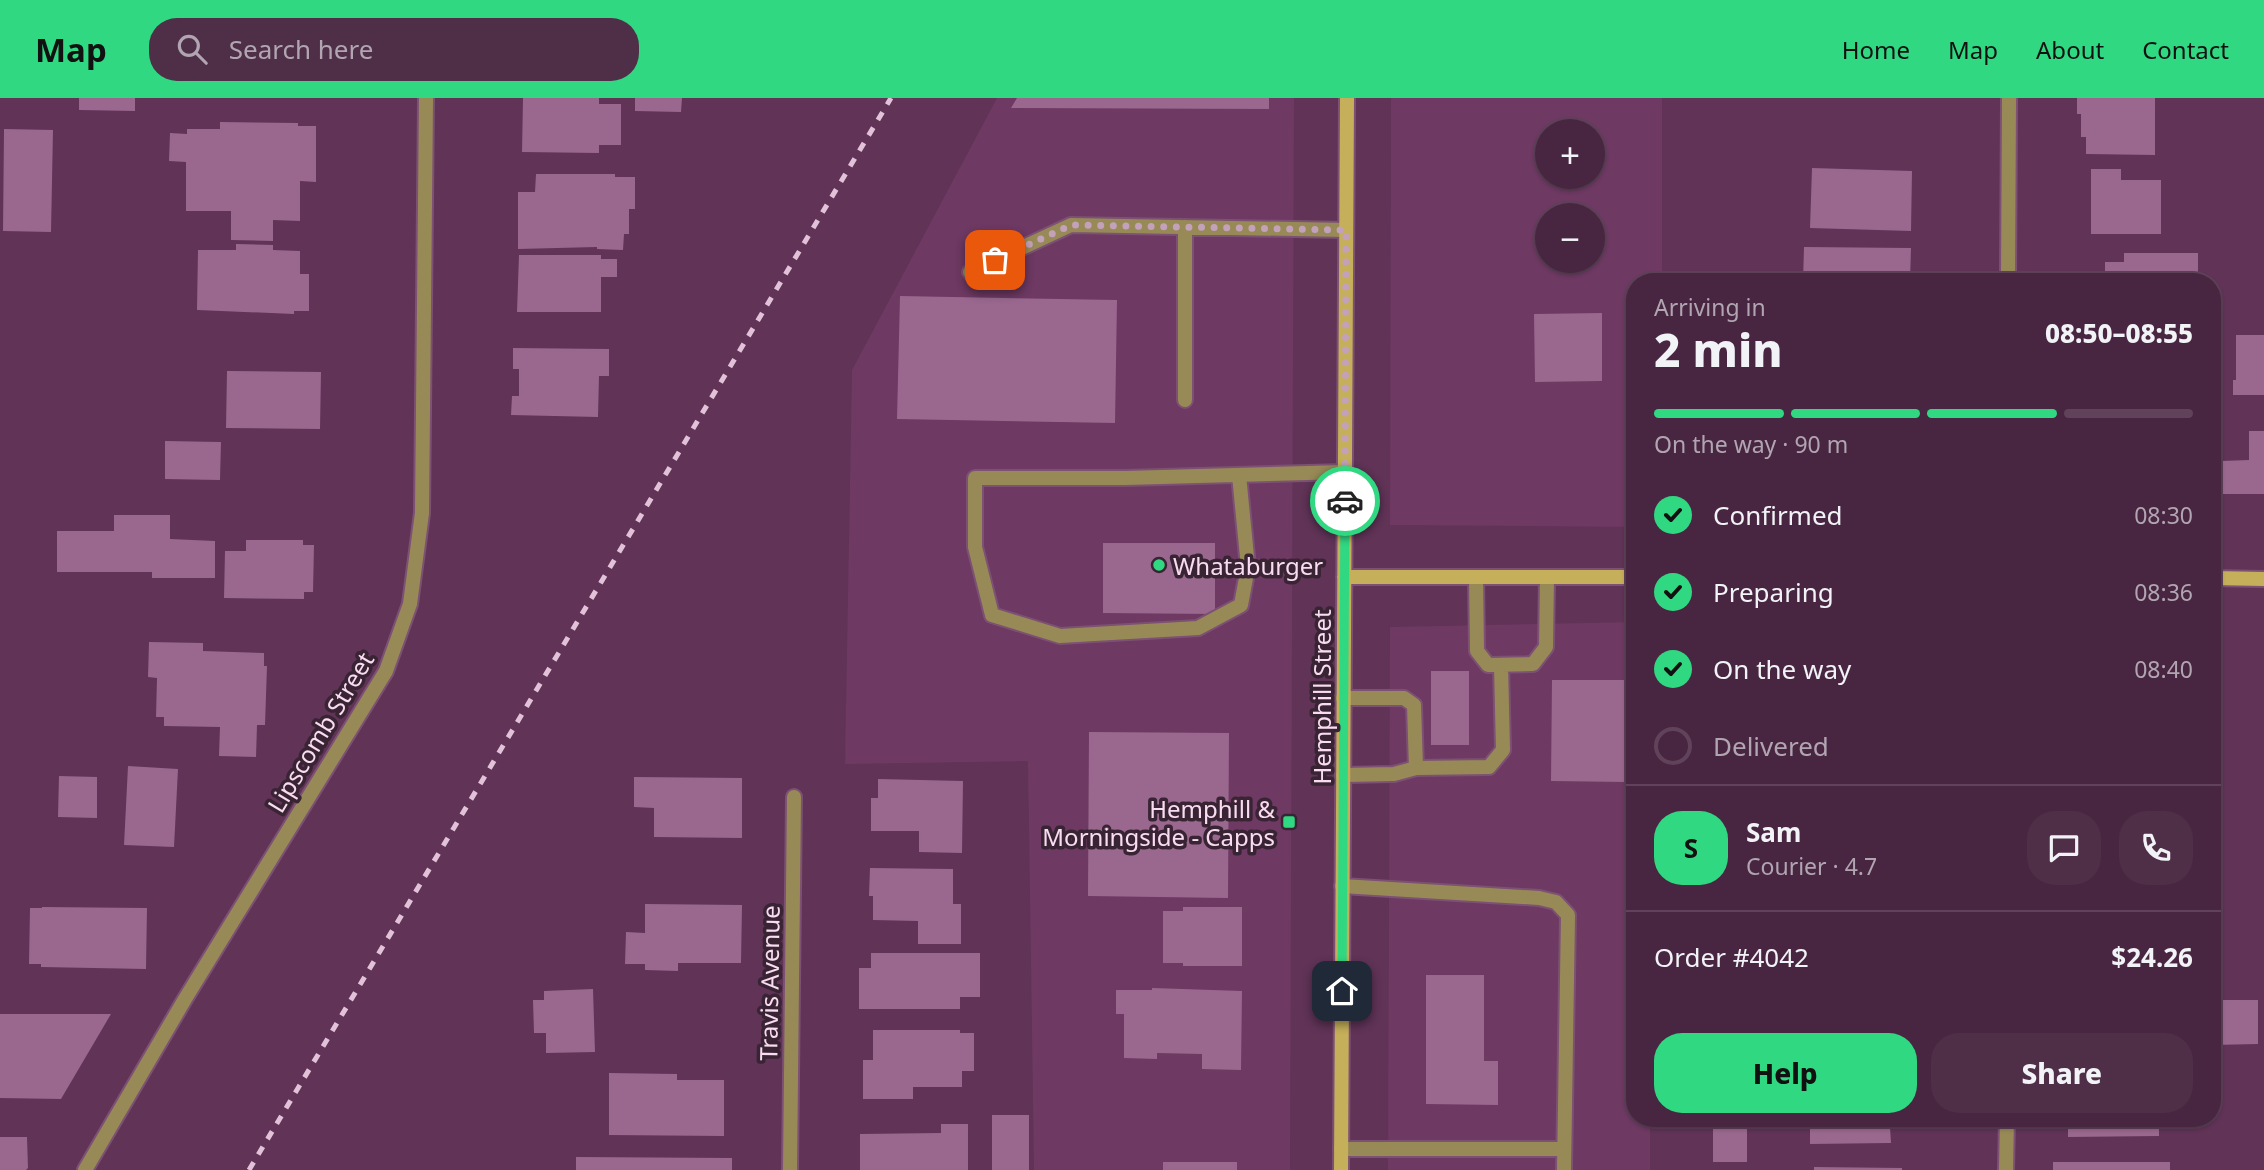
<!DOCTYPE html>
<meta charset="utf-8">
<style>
:root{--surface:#482641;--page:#4f2e48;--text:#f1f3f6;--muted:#b1a5b1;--line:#60435a;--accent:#31d882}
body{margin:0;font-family:"Noto Sans",sans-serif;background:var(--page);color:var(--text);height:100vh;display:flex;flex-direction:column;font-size:26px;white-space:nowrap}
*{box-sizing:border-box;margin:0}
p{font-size:23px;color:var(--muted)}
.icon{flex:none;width:38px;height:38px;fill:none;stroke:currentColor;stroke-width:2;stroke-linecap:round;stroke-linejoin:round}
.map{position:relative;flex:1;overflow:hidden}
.side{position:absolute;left:1626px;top:175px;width:595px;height:854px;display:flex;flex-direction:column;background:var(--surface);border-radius:28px;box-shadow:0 2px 5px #0004,0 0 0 2px var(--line)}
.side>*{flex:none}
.fabs{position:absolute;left:1535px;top:21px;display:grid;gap:14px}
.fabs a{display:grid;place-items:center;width:70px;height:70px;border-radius:50%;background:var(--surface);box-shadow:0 2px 5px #0004,0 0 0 2px var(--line);font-size:35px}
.pin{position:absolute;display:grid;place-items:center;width:60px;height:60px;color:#fff;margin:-30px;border-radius:14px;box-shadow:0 4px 10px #0006}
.courier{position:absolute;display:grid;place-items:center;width:70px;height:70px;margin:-35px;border:5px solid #31d882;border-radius:50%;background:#fff;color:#222;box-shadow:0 2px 9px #0007}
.headline em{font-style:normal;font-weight:800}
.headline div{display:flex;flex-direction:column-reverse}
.headline{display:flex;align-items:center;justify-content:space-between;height:119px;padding:0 28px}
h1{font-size:46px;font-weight:800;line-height:52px}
.bar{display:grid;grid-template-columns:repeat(4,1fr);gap:10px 7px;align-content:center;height:84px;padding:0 28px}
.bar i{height:9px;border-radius:5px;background:var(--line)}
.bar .current{background:var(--accent)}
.bar p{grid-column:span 4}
.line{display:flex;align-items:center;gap:18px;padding:0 28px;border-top:2px solid var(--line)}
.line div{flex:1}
.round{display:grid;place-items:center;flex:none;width:74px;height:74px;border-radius:28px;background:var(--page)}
ol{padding:0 28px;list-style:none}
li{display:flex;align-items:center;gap:21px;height:77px}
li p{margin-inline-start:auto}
li .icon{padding:7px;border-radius:50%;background:var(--accent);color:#111;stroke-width:4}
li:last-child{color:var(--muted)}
li i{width:38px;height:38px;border:4px solid var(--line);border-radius:50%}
.button{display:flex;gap:14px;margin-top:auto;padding:14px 28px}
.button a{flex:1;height:80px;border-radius:28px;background:var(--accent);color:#111;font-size:28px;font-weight:800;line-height:80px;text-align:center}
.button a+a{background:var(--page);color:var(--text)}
header{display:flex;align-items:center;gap:42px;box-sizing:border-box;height:98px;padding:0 35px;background:var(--accent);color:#111}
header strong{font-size:33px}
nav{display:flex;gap:38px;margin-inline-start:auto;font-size:24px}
.search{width:490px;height:63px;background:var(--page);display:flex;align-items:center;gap:18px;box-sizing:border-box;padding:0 24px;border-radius:28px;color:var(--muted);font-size:26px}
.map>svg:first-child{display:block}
</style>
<header>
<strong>Map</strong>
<div class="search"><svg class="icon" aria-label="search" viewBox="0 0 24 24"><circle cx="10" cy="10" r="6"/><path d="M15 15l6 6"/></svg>Search here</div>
<nav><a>Home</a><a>Map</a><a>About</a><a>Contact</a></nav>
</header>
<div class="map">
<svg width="2264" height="1072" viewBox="0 0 2264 1072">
<rect width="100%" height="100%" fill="#603357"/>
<path fill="#6e3963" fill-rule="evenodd" d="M997,0h297l-4,1072h-256l-6,-409 -183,3 7,-394z
M1391,0h271v184h-28v245l-244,-2zM1547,33h45v46h-45zM1547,117h45v46h-45z
M1634,524v496h16v52h-262l2,-543z"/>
<path fill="#9a688f" d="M79,0h56v13l-56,-1z
M523,0h76v6h22v41h-22v8l-77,-1z
M635,0h47l-1,14 -46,-1z
M1017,0h252v11l-258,-1z
M2077,0h78v57l-69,-1v-17h-5v-23h-4z
M220,24l78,1v3h18v56l-16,-1v40l-27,-1v21l-42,-1v-29h-45v-49l-17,-1 1,-28 17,1v-5h33z
M4,31l49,1 -2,102 -48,-1z
M1812,70l100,3 -1,60 -101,-3z
M2091,71h30v11h40v54h-70z
M536,76h79v3h20v32h-6v25h-5l-1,16 -26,-1v-2l-79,2v-57h17z
M236,146l37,1v5l27,1v23h9v37h-15v3l-97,-4 1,-60h38z
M1804,149l107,1 -1,34h-107z
M2124,155h74v29h-93v-20h19z
M519,157h82v4h16v18h-16v35h-84z
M900,198l217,4 -2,123 -218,-4z
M1602,215v68l-67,1 -1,-68z
M2236,237h28v60h-31v-15h3z
M513,250l96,1v27h-10l-1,41 -87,-2 1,-19h7v-27h-6z
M227,273l94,1 -1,57 -94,-1z
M2249,333h15v63h-43v-33l28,-1z
M165,343l56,1 -1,38 -55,-1z
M114,417h56v24l45,2v37h-63v-6h-95v-41h57z
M246,442h57v5h11l-1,47h-9v7l-80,-1 1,-47h21z
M1103,445h112v71l-112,-1z
M149,544l54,1v8l61,2v13h3l-2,59h-8l-1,32 -37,-1 1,-29 -56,-1v-9h-8l1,-39 -9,-1z
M1431,573h38v74h-38z
M1552,582h75l-1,102 -75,-1z
M1089,634l140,1 -1,165 -140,-2z
M128,668l50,3 -4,78 -50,-2z
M59,678l38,1v41l-39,-1z
M634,679l108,1v60l-88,-1v-29l-20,-1z
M878,681l85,2 -1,72 -43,-1v-21h-48v-33h7z
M870,770l83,1v35h8v40h-43v-23l-45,-1v-24h-4z
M645,806l97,1 -1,58h-63v8l-33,-1v-6h-20l1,-32 19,1z
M42,809l105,1 -1,61 -105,-2v-3h-12l1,-56h12z
M1183,809h59v59h-59v-3h-20v-52h20z
M871,855h109v44h-20v12h-101v-41h12z
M1426,877h58v86h14v44l-72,-1z
M1152,890l90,3 -1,79 -39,-1v-15l-45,-1v6l-33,-1v-44h-8v-24h36z
M593,891l2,63 -49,1v-20h-12l-1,-33h11v-9z
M2212,902h46v44l-46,1z
M0,916h111l-50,85 -61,-1z
M873,932h87v3h14v38h-12v16h-49v12h-50v-39h10z
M609,975l68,1v6h47v56l-115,-1z
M992,1017h37v55h-37z
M1713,1020h34v44h-34z
M1810,1020h103v9h-23l1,16 -81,1z
M2057,1020h117v4h-6v4l-9,1v9l-91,1v-13h-11z
M941,1026h27v46h-108v-36l81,-1z
M0,1039h27l1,31 -2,2h-26z
M576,1059l156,1v12h-156z
M1163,1064h74v8h-74z
M2053,1064h117v8h-117z
M1814,1069l88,1v2h-88z"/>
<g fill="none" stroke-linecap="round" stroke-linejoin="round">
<defs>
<path id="lane" d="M1185,129v173
M970,174l101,-47 275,5
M1239,377l9,92 -7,38 -43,23 -138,8 -68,-21 -17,-68v-69h150l220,-6
M1476,479l1,74 11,14 45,-1 13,-17 1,-70
M1416,670l73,-1 14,-17 -2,-85
M1343,677l51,-1 22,-6 -2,-63 -10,-7h-61
M1342,788l197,12 17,4 12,13 -4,255
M1341,1051h223"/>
<path id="street" d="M2008,184l1,-184
M85,1072l100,-171 201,-328 24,-67 12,-91 4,-415
M790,1072l4,-373
M2006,1072l1,-52"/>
<path id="secondary" d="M1344,479h290
M2212,480l52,1
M1341,1072l6,-1072"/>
</defs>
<use href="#lane" stroke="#7c5173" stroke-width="18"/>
<use href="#street" stroke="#7c5173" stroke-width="18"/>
<use href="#secondary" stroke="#7c5173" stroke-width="18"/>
<use href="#lane" stroke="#988a57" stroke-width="14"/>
<use href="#street" stroke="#988a57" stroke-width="14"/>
<use href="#secondary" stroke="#c6af5a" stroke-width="14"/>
<path stroke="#e2c2d9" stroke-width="5" stroke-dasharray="9 9" stroke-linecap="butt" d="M249,1072l642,-1072"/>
</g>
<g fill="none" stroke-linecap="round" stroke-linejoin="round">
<path stroke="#c3a1bb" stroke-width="7" stroke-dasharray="0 12.6" d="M995,162l76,-35 275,5 -1,271"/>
<path stroke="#31d882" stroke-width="9" d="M1342,893l3,-490"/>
</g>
<g fill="#31d882" stroke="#392434" stroke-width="2.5">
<circle cx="1159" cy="467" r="7"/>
<rect x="1282" y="717" width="14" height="14" rx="3.5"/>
</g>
<g text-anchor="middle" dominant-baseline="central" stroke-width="7" stroke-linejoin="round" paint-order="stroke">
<g font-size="24" fill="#f9dcf1" stroke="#392434" text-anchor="start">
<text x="1173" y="467">Whataburger</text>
<text x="1275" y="710" text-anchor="end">Hemphill &amp;<tspan x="1275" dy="28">Morningside - Capps</tspan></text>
</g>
<g font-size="24" fill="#f9dcf1" stroke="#392434">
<text transform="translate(1321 599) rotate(-90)">Hemphill Street</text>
<text transform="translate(320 634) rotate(-59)">Lipscomb Street</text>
<text transform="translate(769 885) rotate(-89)">Travis Avenue</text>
</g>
</g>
</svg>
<div class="fabs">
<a>+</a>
<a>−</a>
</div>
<div class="pin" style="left:995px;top:162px;background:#ea580c"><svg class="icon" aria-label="bag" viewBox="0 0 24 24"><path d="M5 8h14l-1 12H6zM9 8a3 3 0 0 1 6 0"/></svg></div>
<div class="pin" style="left:1342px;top:893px;background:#1f2937"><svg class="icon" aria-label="home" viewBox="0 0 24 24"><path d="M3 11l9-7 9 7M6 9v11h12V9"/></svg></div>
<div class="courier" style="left:1345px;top:403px"><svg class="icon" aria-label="car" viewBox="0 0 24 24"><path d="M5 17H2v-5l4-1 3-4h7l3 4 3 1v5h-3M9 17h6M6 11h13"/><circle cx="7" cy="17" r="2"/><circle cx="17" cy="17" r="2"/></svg></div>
<section class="side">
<div class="headline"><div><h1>2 min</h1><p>Arriving in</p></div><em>08:50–08:55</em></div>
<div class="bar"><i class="current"></i><i class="current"></i><i class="current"></i><i></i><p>On the way · 90 m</p></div>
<ol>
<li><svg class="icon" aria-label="check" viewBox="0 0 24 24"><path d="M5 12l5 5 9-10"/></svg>Confirmed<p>08:30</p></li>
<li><svg class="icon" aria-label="check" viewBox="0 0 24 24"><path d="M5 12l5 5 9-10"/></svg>Preparing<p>08:36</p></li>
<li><svg class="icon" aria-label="check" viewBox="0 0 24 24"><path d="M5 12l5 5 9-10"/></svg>On the way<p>08:40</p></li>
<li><i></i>Delivered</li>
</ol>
<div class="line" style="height:126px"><b class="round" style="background:var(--accent);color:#111">S</b><div><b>Sam</b><p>Courier · 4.7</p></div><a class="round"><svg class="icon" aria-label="chat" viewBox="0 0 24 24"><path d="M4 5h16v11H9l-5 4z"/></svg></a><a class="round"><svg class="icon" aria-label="phone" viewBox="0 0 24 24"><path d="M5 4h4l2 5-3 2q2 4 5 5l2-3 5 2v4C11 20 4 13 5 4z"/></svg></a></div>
<div class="line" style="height:91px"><div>Order #4042</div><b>$24.26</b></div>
<div class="button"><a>Help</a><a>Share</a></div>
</section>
</div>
